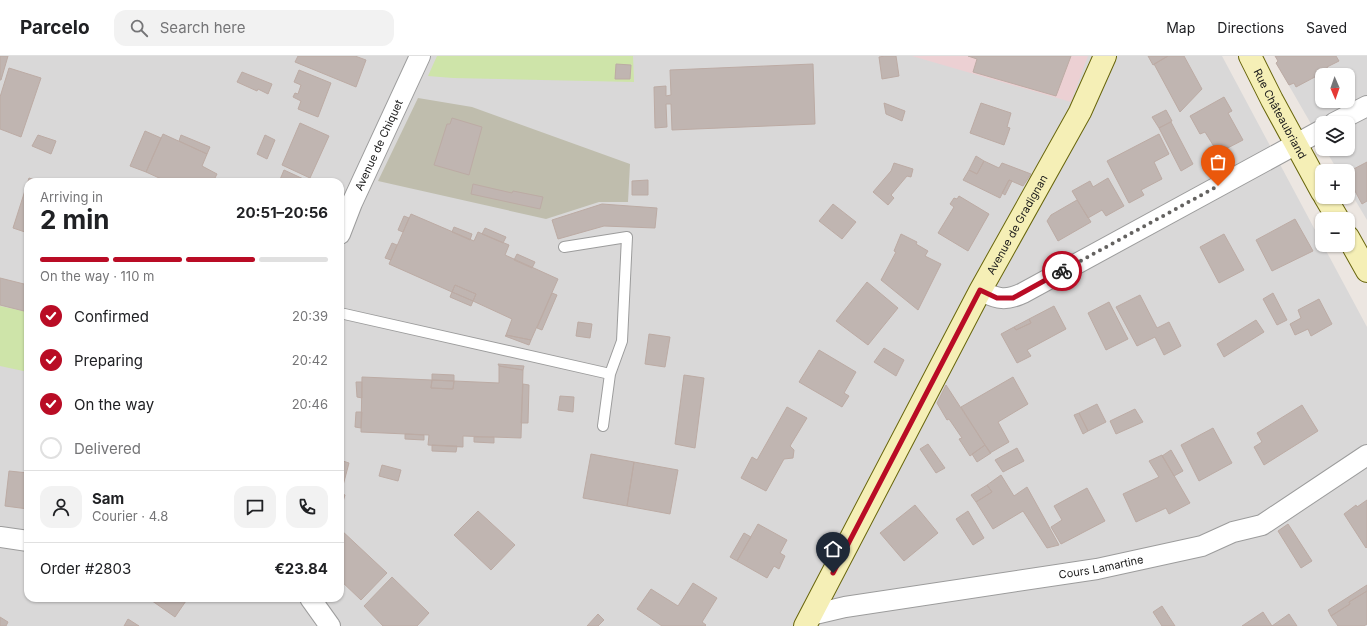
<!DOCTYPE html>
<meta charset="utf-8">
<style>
:root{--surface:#fff;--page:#f2f2f2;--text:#202124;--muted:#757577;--line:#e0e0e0;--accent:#b90c25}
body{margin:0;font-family:Inter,sans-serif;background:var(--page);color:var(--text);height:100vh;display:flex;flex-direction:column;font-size:15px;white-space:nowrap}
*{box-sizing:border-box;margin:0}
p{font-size:13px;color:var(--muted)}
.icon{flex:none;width:22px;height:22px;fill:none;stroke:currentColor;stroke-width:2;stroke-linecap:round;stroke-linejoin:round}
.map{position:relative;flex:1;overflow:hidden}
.panel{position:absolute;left:24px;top:122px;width:320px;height:424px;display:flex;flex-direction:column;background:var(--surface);border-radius:12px;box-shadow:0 1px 3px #0004}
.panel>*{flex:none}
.needle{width:26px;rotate:178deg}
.fabs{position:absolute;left:1315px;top:12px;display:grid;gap:8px}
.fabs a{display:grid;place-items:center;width:40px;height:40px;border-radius:8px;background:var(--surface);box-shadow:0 1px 3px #0004;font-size:20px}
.pin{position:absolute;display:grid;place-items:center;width:34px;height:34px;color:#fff;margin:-41px -17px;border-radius:50% 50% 50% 0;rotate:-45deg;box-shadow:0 0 4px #0007}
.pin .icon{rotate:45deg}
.courier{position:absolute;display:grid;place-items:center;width:40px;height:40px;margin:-20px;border:3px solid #b90c25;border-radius:50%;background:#fff;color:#222;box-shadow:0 1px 5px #0007}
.overview em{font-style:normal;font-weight:700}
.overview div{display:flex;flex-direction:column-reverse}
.overview{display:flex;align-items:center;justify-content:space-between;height:68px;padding:0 16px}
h1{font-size:26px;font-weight:700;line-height:30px}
.bar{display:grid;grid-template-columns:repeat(4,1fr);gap:6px 4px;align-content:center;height:48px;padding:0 16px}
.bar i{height:5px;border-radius:3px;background:var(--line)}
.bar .current{background:var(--accent)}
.bar p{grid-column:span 4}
.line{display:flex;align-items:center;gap:10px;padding:0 16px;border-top:1px solid var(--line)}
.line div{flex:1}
.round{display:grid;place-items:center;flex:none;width:42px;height:42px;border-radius:12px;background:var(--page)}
ol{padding:0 16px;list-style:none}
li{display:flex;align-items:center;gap:12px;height:44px}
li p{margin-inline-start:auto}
li .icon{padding:4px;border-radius:50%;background:var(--accent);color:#fff;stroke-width:4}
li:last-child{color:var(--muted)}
li i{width:22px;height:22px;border:2px solid var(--line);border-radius:50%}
header{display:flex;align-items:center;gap:24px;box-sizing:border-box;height:56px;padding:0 20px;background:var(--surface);border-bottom:1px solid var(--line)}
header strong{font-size:19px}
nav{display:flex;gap:22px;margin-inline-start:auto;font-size:14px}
.search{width:280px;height:36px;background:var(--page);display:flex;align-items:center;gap:10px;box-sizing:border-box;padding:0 14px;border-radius:12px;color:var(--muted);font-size:15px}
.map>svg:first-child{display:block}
</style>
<header>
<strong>Parcelo</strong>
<div class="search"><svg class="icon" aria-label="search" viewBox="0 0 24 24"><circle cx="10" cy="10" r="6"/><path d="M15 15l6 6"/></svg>Search here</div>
<nav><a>Map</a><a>Directions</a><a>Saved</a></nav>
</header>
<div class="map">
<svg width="1367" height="570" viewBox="0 0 1367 570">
<rect width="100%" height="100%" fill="#ece6e1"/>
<path fill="#d9d8d8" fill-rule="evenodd" d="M0,0h1222l100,187v2h1l44,82v299h-1367zM28,126h312v416h-312z
M1275,0h92v164l-19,-32v-17h-10l-13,-22h23v-26h-26v20l-46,-80 2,-2zM1322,19h26v26h-26z"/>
<path fill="#ecd0d3" d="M912,0h176l-17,46z"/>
<path fill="#bfbdad" d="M418,42l54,9 158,57 -2,38h-29l-53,17 -168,-38z"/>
<path fill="#cee4a9" d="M437,0h196l1,26 -181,-4 -25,-2z
M0,250l28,6v60l-28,-6z"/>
<path fill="#c0b5b1" stroke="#bcaba4" d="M0,0h8l-7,24h-1z
M298,0h57l11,4 -10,27 -61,-25z
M885,0h11l3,20 -17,3 -3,-22z
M968,0h103l-15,40 -83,-24 4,-13z
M1148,0h20l-15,9z
M1168,0h16l18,33 -22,23 -26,-48z
M1275,0h61l3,5 -12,6 1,3 -32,17 -2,-4 -5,2 -13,-22 2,-2z
M616,8l15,1 -1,14h-15z
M813,8l2,60 -143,6 -1,-26h-5l1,23 -12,1 -1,-41 12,-1v10l5,-1 -1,-25z
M9,12l32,10 -20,59 -21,-8v-32z
M299,14l32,13 -13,34 -20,-8 3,-8 -8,-4 2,-4 3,1 3,-9 -7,-3z
M242,16l30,12 -4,10 -10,-5 -1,2 -20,-9z
M1224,41l8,14 -4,2 15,27 -25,13 -13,-21 -5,2 -10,-18z
M884,47l21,8 -3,10 -16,-7z
M981,47l30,10 -4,14 3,1 -6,17 -34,-12z
M1166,54l6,11 -13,7 -7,-11z
M452,62l30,9 -13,48 -35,-10 13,-41h3z
M1171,66l22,42 -12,7 -22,-43z
M300,67l29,13 -19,42 -28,-13z
M145,75l16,7 -15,34 -16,-6z
M163,78l44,20 -5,12 15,8 -4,8h-45l-22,-10z
M1159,78l10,20 -15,8 8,17 -21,11 3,5 -15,8 -22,-42z
M38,79l18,6 -5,13 -19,-8z
M181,79l29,12 -3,7 -28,-13z
M265,79l10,5 -8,19 -10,-5z
M976,100l8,5 -7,13 -8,-4z
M984,105l15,7 3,-5 29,11 -8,12 -14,-6 -9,18 -37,-18 6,-10 8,4z
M1367,106v39l-5,3 -14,-26v-6z
M894,107l19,6 -2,8 -4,-1 -16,19 3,3 -6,7 -15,-13 18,-21z
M284,114l26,12h-31z
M29,122l12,4h-13v51l-15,-5z
M1108,122l16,28 -18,10 -4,-6 -14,8 -16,-27 18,-10 3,6z
M648,124v15h-16v-14z
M1009,124l3,1 -7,14 -3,-2z
M473,128l39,9 1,-2 30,6 -3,12 -69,-15z
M959,140l30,18 -21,37 -30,-18 16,-26 -4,-3 4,-6 3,1z
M1077,144l14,22 -33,19 -11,-20 4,-6z
M602,148l55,4 -2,20 -51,-2 -46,13 -6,-19z
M833,148l23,18 -14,17 -23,-18z
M411,158l63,27 4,-9 31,13 -4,10 53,24 -27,61 -25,-5 6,-16 -39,-18 3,-7 -21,-9 -3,7 -63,-28z
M404,160l5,2 -6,14 -5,-2z
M1295,163l18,32 -41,20 -16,-31z
M454,171l18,7 -2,6 -18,-8z
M485,172l21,9 -3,6 -21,-9z
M901,178l16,8 -1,2 12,7 -3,5 16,8 -23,46 -37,-30 15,-28 -2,-1z
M1224,178l20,36 -25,13 -19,-36z
M392,187l5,2 -6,15 -6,-2z
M517,198l18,8 -3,6 -18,-8z
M0,222l28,7v27l-28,-7z
M867,226l31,26 -30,37 -32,-24z
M455,229l21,9 -3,7 -21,-9z
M452,236l21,9 -2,5 -21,-9z
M552,237l5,2 -15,35 -5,-2z
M1273,237l14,27 -10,5 -14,-26z
M1140,239l17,33 12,-6 12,24 -17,9 -9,-18 -18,9 -21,-39z
M1319,243l13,25 -21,12 -3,-7 -13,6 -5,-11 11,-6 -3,-8z
M1109,246l19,37 -22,11 -18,-37z
M1054,250l12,23 -39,21 4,6 -14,7 -16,-29 13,-7 2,3 15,-7 -2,-4z
M1029,263l2,4 -15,7 -2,-3z
M1256,264l8,12 -40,25 -7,-13z
M578,266l14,2 -2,14 -14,-2z
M649,278l21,3 -5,30 -20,-3z
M506,279l25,5 -2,5 -24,-9z
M884,292l20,12 -8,16 -22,-14z
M819,294l37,22 -12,21 5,3 -7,11 -43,-25z
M498,308l26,2 -1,4 -24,-4z
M499,310l24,4 -2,68 -58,-2v11l-35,-2 1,-10 -68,-3 1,-55 70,3 -1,8 22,1 1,-8 45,2z
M432,318l22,1v6l-22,-1z
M684,319l20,3 -9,70 -20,-4z
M1013,321l15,27 -30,18 11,20 -19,11 -29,-46z
M432,324l22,1 -1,8 -22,-1z
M356,326h6v16l-5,-1z
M523,328l6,1 -1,38h-7z
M946,329l39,60 -15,11 -11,-17 3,-1 -13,-19 -2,1 -10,-17z
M560,340l14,1 -1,15 -15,-2z
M1097,348l9,18 -18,9 -9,-18z
M1302,349l16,26 -54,34 -10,-18 8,-5 -5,-9z
M787,351l20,11 -17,28 4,4 -1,8 -9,1 -18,32 -25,-13 11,-21 5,3z
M1135,353l8,13 -27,12 -6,-13z
M356,356h6l-1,16 -6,-1z
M1079,357l9,18 -5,3 -9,-19z
M1213,372l19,35 -33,18 -18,-36z
M405,378l19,1v5l-19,-1z
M474,381h20v6l-20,-1z
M928,388l17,24 -9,5 -16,-24z
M432,389l25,1 -1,6 -24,-1z
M985,389l6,8 -14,9 -5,-8z
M1017,392l7,13 -21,11 -8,-12z
M1171,394l12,21 -9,5 -12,-20z
M591,398l43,8 -7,44 -44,-8z
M1162,399l28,48 -21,11 -3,-6 -30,14 -13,-28 36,-17 -10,-16z
M340,404l9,3 -8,30 4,2 -3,10 -2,-1z
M634,406l44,8 -8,44 -43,-8z
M382,409l19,5 -3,11 -19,-5z
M9,415l19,2v36l-23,-3z
M1001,419l13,21 13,-9 32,58 -12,3 -24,-37 -30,18 -17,-27 16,-10 -5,-7z
M987,429l5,7 -16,10 -5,-7z
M1087,432l18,33 -44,23 -10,-17 11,-7 -8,-14z
M1367,444v47l-1,1 -22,-34 12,-9 1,2z
M915,449l23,28 -34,28 -24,-28z
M478,455l37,34 -24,25 -37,-35z
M968,455l16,27 -11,7 -17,-26z
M758,468l29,16 -7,13 5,3 -6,13 -5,-3 -7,12 -30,-17z
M1288,468l24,37 -11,7 -23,-37z
M340,473l47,44 -26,27 -21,-20z
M744,477l7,4 -14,24 -7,-4z
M392,521l37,36 -12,13h-34l-19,-20z
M693,527l24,15 -15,24 4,3 -1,1h-43l-25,-17 14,-20 27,17z
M1367,529v6l-18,11 1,2 -19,12 -3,-6z
M1367,535v33l-3,2h-26l-7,-10 19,-12 -1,-2z
M148,542h40l-13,19z
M1162,550l13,20h-13l-9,-14z
M1263,556l9,14 17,-12 8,12h-55z
M598,558l6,6 -6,6h-11z
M0,561l8,5 -2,4h-6z
M128,563l11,7h-15z"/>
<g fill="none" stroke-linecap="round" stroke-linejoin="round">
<defs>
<path id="lane" d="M340,257l270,61 12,-33 5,-104 -63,10
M603,370l7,-52"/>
<g id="street">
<path d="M1334,67l33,-17"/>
<path id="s1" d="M340,178l12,-31 68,-147"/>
<path d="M980,235c17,7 24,11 43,2l299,-163"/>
<path d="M0,481l28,4"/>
<path d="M310,542l20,28"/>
<path id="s2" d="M811,559l34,-8 252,-38 105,-23 31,-14 29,-7 105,-70"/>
</g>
<g id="secondary">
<path id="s3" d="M1250,0l22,44 50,92"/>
<path d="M1325,141l13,22"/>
<path d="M1348,181l19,34"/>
<path id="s4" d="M805,570l175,-335 100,-179 25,-56"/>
</g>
</defs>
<use href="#lane" stroke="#9c9c9c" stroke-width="12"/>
<use href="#street" stroke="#9c9c9c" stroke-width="22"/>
<use href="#secondary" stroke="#68650b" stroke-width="24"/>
<use href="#lane" stroke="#fff" stroke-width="10"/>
<use href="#street" stroke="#fff" stroke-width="20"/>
<use href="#secondary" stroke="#f5efb6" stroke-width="22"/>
</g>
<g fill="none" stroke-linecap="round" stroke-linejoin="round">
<path stroke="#646260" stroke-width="4" stroke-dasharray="0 7.2" d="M1062,215l156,-85"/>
<path stroke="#b90c25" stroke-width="5" d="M833,517l147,-283 17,8h16l49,-27"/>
</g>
<g text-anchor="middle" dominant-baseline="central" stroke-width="3" stroke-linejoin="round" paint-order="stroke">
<g font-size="11" fill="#1b1b1b" stroke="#fff">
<text stroke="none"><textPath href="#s3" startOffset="65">Rue Châteaubriand</textPath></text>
<text stroke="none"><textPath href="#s1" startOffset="97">Avenue de Chiquet</textPath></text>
<text stroke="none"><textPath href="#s4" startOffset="454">Avenue de Gradignan</textPath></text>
<text stroke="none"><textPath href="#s2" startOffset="294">Cours Lamartine</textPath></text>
</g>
</g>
</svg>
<div class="fabs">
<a><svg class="needle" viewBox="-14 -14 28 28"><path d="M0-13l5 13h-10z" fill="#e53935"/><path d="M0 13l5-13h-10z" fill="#757577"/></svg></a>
<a><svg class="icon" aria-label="layers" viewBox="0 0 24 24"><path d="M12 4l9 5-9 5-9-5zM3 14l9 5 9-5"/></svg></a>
<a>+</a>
<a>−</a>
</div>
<div class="pin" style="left:1218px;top:130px;background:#ea580c"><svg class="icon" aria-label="bag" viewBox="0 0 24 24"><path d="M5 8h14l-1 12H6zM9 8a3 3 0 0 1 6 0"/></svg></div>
<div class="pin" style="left:833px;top:517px;background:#1f2937"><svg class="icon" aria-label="home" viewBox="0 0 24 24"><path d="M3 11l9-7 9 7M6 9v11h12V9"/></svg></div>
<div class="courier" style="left:1062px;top:215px"><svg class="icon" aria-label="bike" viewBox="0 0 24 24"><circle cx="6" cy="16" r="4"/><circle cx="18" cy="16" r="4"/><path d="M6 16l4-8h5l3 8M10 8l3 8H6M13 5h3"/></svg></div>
<section class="panel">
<div class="overview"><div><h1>2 min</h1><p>Arriving in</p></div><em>20:51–20:56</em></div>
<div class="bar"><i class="current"></i><i class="current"></i><i class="current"></i><i></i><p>On the way · 110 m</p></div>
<ol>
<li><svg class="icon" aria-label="check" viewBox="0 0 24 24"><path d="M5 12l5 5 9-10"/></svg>Confirmed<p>20:39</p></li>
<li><svg class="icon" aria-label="check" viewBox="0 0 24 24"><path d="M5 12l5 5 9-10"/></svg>Preparing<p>20:42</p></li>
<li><svg class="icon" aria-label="check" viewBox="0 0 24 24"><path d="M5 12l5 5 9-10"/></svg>On the way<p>20:46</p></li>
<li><i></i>Delivered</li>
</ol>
<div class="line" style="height:72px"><a class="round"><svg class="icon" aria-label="person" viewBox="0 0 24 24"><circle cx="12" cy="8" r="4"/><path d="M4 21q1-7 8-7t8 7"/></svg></a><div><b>Sam</b><p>Courier · 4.8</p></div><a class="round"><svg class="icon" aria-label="chat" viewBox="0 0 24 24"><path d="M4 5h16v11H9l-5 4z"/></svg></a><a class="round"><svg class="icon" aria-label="phone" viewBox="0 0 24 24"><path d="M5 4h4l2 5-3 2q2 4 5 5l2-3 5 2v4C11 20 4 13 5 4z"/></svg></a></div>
<div class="line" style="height:52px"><div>Order #2803</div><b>€23.84</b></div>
</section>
</div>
